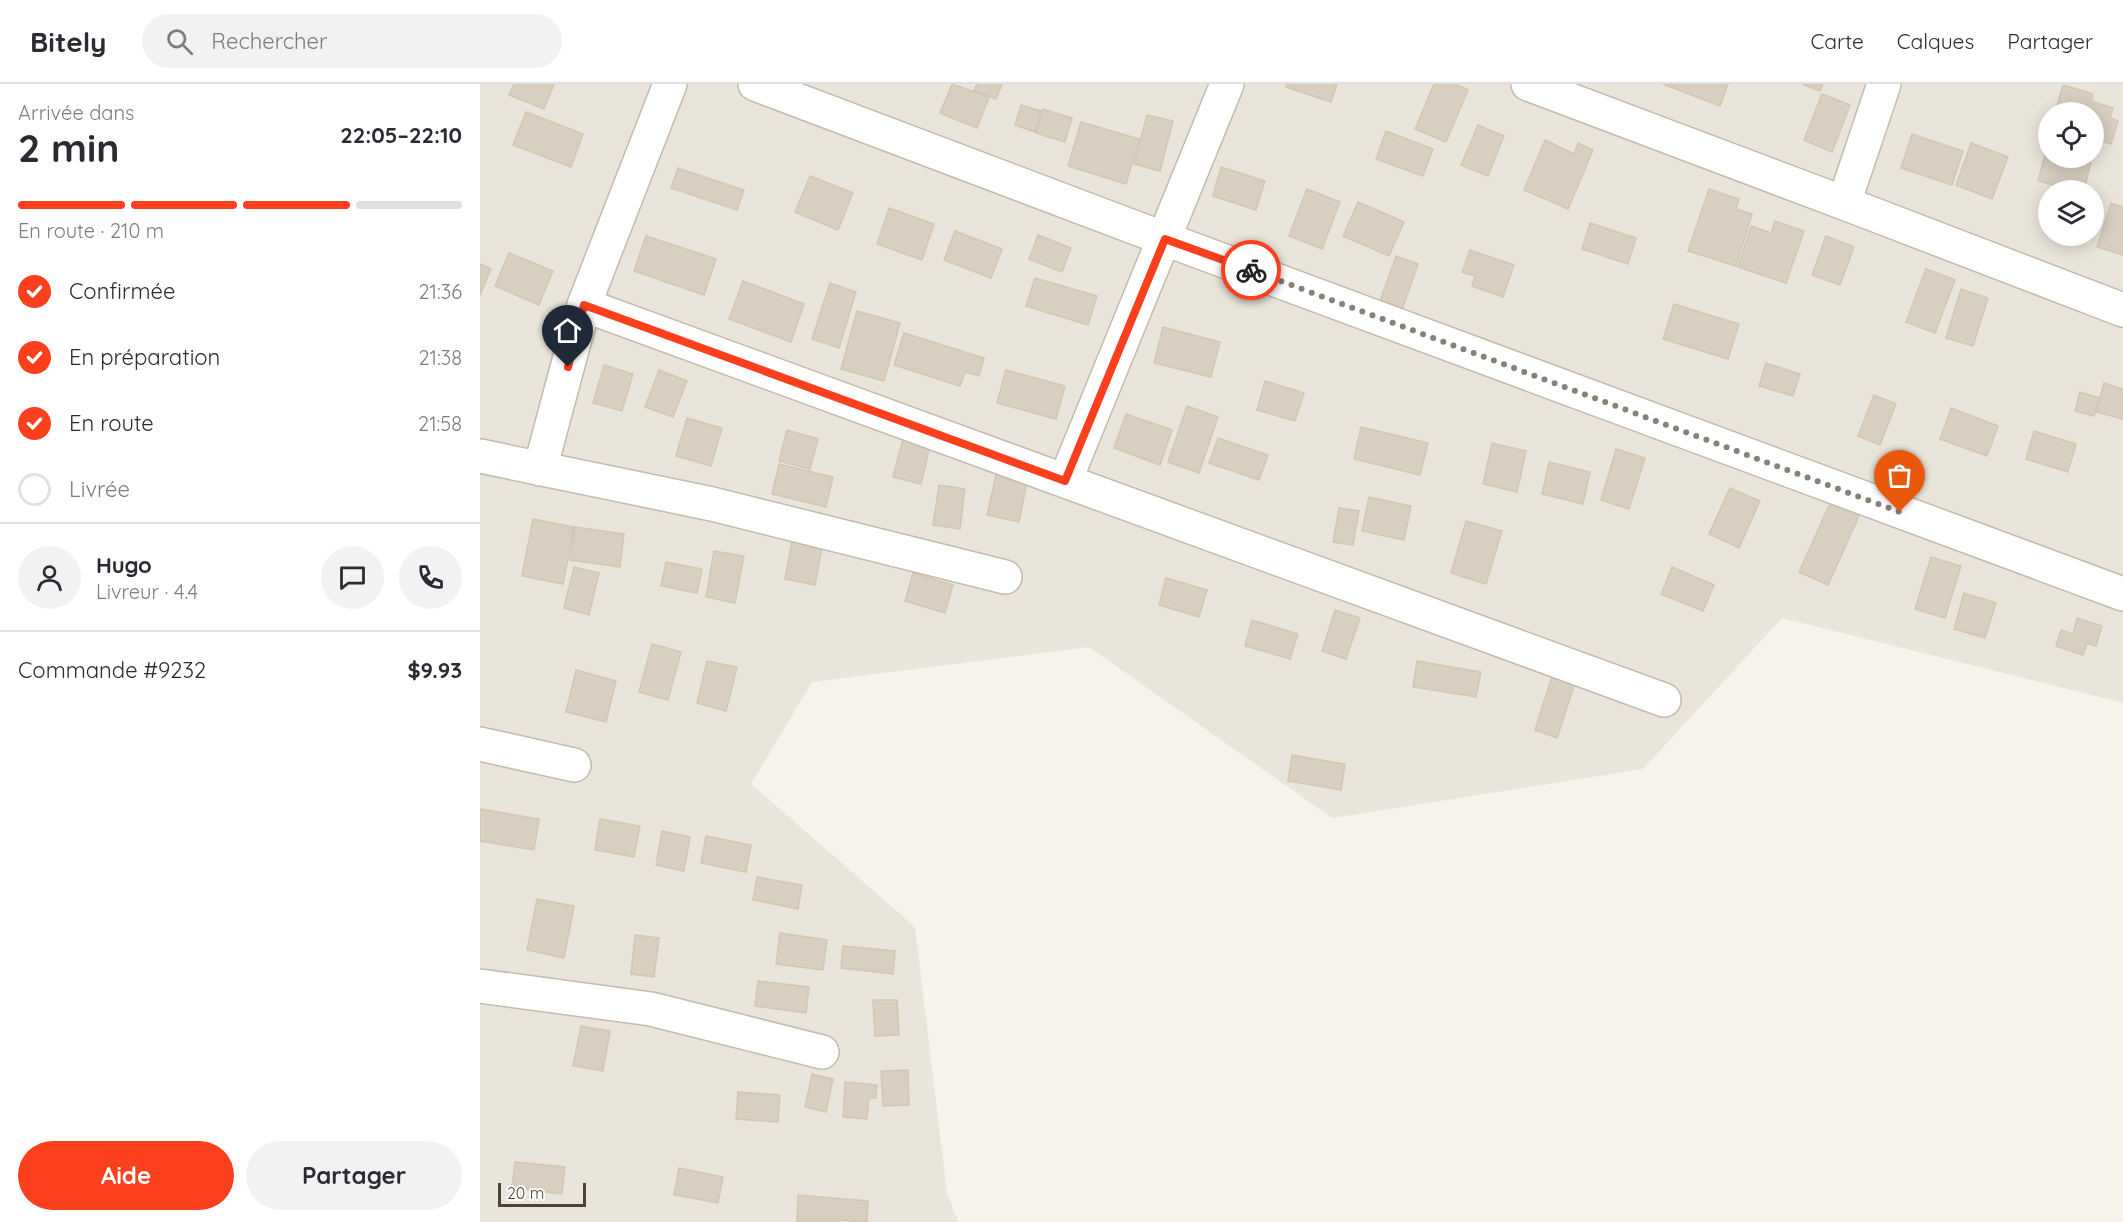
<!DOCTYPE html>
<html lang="fr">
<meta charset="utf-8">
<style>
:root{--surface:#fff;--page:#f2f2f3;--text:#2b2b33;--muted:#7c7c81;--line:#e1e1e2;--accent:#fc3f1d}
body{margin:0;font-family:Quicksand,sans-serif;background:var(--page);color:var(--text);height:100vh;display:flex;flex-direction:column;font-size:22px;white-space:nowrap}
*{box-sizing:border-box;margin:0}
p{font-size:20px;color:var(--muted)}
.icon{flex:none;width:33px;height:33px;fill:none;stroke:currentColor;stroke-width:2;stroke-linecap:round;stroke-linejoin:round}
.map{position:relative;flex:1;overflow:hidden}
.drawer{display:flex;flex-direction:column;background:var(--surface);width:480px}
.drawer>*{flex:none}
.controls{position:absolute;left:1558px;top:18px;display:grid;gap:12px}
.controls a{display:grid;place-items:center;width:66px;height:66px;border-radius:50%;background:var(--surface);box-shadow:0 3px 15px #0003;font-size:30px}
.scale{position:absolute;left:18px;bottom:15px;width:88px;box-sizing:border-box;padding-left:6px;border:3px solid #4b4439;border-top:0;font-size:16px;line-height:21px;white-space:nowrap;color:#4b4439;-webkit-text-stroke:4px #fff;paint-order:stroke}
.pin{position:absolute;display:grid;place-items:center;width:51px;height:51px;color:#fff;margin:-62px -26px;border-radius:50% 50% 50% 0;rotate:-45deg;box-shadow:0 0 6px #0007}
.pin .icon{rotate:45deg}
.courier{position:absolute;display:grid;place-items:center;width:60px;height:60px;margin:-30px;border:4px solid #fc3f1d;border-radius:50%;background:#fff;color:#222;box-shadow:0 2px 8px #0007}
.overview em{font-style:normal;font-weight:800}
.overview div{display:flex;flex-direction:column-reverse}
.overview{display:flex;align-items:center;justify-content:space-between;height:102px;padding:0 18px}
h1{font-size:39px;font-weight:800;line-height:45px}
.bar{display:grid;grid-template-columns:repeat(4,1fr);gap:9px 6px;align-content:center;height:72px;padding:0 18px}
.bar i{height:8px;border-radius:4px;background:var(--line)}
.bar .on{background:var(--accent)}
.bar p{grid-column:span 4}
.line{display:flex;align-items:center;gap:15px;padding:0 18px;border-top:2px solid var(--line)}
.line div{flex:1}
.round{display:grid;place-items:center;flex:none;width:63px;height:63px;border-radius:32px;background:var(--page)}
ol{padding:0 18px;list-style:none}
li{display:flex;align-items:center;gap:18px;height:66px}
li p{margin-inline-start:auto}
li .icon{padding:6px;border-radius:50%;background:var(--accent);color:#fff;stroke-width:4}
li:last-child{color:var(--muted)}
li i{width:33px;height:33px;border:3px solid var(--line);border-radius:50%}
.cta{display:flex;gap:12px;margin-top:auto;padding:12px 18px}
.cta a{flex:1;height:69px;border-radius:36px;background:var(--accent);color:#fff;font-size:24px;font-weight:800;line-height:69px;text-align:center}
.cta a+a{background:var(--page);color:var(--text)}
header{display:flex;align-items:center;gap:36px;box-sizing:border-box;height:84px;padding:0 30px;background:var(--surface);border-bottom:2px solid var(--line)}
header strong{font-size:28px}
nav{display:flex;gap:33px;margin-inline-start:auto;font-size:21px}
.search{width:420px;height:54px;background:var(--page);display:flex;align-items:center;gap:15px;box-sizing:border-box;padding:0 21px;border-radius:33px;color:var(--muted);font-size:22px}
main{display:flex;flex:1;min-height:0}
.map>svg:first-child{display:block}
</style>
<header>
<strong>Bitely</strong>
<div class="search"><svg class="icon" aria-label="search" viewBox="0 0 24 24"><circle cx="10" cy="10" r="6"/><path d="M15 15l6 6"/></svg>Rechercher</div>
<nav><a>Carte</a><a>Calques</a><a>Partager</a></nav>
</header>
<main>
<section class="drawer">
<div class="overview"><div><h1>2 min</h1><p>Arrivée dans</p></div><em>22:05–22:10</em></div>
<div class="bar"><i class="on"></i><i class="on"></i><i class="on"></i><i></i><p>En route · 210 m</p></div>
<ol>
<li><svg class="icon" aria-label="check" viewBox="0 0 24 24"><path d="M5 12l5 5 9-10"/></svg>Confirmée<p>21:36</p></li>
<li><svg class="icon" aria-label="check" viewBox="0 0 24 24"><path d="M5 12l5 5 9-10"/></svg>En préparation<p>21:38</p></li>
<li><svg class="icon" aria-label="check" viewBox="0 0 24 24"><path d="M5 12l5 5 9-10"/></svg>En route<p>21:58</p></li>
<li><i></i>Livrée</li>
</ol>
<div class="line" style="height:108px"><a class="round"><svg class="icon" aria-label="person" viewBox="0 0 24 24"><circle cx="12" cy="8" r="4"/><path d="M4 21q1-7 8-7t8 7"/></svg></a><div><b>Hugo</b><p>Livreur · 4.4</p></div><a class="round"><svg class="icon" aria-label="chat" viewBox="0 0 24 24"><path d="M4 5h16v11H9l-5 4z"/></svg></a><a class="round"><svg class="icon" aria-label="phone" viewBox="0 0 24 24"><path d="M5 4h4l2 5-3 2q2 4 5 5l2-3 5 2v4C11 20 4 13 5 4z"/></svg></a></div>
<div class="line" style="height:78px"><div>Commande #9232</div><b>$9.93</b></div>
<div class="cta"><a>Aide</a><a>Partager</a></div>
</section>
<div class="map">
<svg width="1643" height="1138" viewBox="0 0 1643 1138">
<rect width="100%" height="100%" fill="#f6f3ec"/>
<path fill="#eae5da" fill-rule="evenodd" d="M0,0h1643v619l-341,-85 -139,151 -311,49 -243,-171 -277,35 -61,102 164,143 32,266 11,29h-478zM1569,28h45v46h-45zM1569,106h45v46h-45z"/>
<path fill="#d8cfc1" stroke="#d3c7b4" stroke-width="1.5" d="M34,0h40l-10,25 -35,-14z
M472,0l37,13 -12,31 -37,-15z
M497,0h25l-6,15 -22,-9z
M807,0h50l-6,18 -45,-15z
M954,0h21l13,6 -22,52 -31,-13z
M1183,0h65l-8,22z
M1322,0h21l-3,7z
M1583,1l30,9 -2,7 22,7 -3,10 8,3 -7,23 -17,-5v-27h-39z
M1342,10l28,11 -18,47 -28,-12z
M541,21l20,6 -6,21 -20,-7z
M563,25l29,9 -7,24 -29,-9z
M46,28l57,22 -12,33 -58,-22z
M667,31l26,6 -13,50 -26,-7z
M601,38l58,17 -13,45 -58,-18z
M998,41l26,11 -16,40 -27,-11z
M906,47l47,18 -10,27 -47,-17z
M1432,50l51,17 -11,34 -51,-17z
M1065,56l29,14 4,-11 15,7 -25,59 -44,-19z
M1491,59l37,14 -16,42 -36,-14z
M1566,67l3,1v6h22l20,4 -7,28h-11l-35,-9z
M741,83l44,14 -9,29 -43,-14z
M198,84l66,22 -7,20 -66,-22z
M330,92l43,17 -15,37 -43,-18z
M827,105l33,13 -18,47 -33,-13z
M1229,105l30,10 -3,10 16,5 -16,52 -48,-15z
M878,118l46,20 -15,34 -46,-20z
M1614,119l9,5 -9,15z
M1631,119l12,4v48l-26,-8z
M409,124l45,16 -12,36 -45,-16z
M1295,137l29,10 -18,52 -48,-16 13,-41 20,7z
M1110,139l46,15 -8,26 -46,-15z
M475,147l47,18 -11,29 -47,-18z
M558,151l33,13 -9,24 -33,-13z
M166,152l70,23 -12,36 -70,-24z
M1346,152l28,11 -14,38 -28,-10z
M990,166l44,15 -11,32 -31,-11 3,-10 -13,-4z
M29,169l44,18 -14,34 -44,-19z
M916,172l22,8 -17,49 -22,-9z
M0,180l11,5 -11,26z
M1446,185l29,11 -20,53 -29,-11z
M555,194l62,18 -9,29 -62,-19z
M263,197l61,23 -13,38 -62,-23z
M350,199l26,9 -17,56 -27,-9z
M1481,205l27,9 -15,48 -27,-8z
M1194,220l65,20 -11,35 -65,-20z
M377,227l43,12 -16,58 -43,-12z
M683,243l57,15 -9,35 -57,-14z
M424,249l80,25 -5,18 -14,-4 -5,14 -66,-21z
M1286,279l34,11 -7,22 -34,-10z
M124,281l29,9 -11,37 -29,-8z
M179,286l28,11 -14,36 -28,-10z
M526,286l59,16 -9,33 -59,-16z
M785,297l39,12 -9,28 -38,-11z
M1624,299l19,6v30l-27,-7z
M1600,308l19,6 -5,18 -19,-5z
M1394,311l22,9 -16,41 -22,-9z
M707,322l31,11 -19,56 -31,-11z
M1471,324l47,18 -11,30 -47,-17z
M646,330l46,16 -12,35 -46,-17z
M207,334l35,10 -11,38 -35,-10z
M881,343l67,16 -8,32 -66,-16z
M307,346l31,9 -8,30 -31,-8z
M1554,347l42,13 -8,28 -42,-13z
M738,354l50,17 -9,25 -50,-17z
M423,355l27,7 -9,38 -28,-7z
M1012,359l34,8 -9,41 -34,-8z
M1136,365l29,9 -16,51 -28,-9z
M1069,378l41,10 -7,32 -41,-10z
M299,380l54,13 -7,30 -54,-13z
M517,386l31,7 -9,45 -32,-7z
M459,401l26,4 -5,40 -27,-4z
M1250,404l30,13 -21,47 -30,-14z
M889,413l42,9 -7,34 -42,-9z
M1351,417l29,13 -32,71 -29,-13z
M859,424l20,3 -6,34 -20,-3z
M53,435l41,8 -11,57 -41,-8z
M986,437l36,10 -16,53 -35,-11z
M95,443l49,7 -4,33 -50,-7z
M313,453l30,6 -8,42 -30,-6z
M234,467l30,5 -9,47 -29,-6z
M1451,473l30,9 -16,52 -30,-9z
M186,478l36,7 -5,24 -36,-7z
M94,483l25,6 -10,42 -25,-7z
M1192,483l42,18 -11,26 -42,-17z
M433,489l40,12 -8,28 -40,-12z
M686,494l41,12 -8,27 -40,-12z
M1484,509l32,10 -11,35 -31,-9z
M855,526l25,8 -14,41 -24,-8z
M1597,534l25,8 -6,20 -9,-3 -4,12 -27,-9 5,-16 12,4z
M772,536l46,14 -8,25 -45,-13z
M172,560l29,8 -13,48 -29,-8z
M227,577l30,6 -11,44 -29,-8z
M937,577l64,11 -5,25 -63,-10z
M96,586l40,11 -10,41 -40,-10z
M1072,592l23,7 -18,55 -22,-8z
M812,671l53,9 -4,26 -53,-9z
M0,725l59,10 -5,31 -54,-9z
M120,735l40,7 -6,31 -39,-7z
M182,747l28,6 -6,34 -28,-6z
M226,752l45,9 -5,27 -45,-9z
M277,793l45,8 -4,24 -45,-9z
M57,815l37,7 -10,52 -37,-8z
M300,849l47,7 -4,30 -47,-6z
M155,851l24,3 -5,39 -23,-3z
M363,862l52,5 -2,23 -52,-6z
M278,897l51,6 -3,26 -51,-7z
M393,916h24l2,35 -24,1z
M101,942l29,5 -7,40 -30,-5z
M428,986l1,35 -26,1 -2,-35z
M332,990l21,5 -7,33 -21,-5z
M365,998l32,3 -1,13h-7l-2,21 -24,-2z
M258,1008l42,3 -2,27 -42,-3z
M35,1078l50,5 -3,27 -50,-6z
M199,1084l44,9 -5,26 -44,-8z
M318,1111l70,6 -1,21 -28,-2v2h-42z"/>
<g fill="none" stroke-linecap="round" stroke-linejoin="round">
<defs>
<path id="minor" d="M275,0l410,155 958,355
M1048,0l316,119 279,107
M1364,119l40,-119
M104,221l1080,395
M0,372l232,48 293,73
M60,385l44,-164 86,-221
M585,397l162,-397
M0,660l94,21
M0,902l171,23 171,43"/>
</defs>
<use href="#minor" stroke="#c2bbae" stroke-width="36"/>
<use href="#minor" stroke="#fff" stroke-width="33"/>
</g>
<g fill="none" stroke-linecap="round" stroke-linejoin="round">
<path stroke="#878178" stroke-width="6" stroke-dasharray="0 10.8" d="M771,186l649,242"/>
<path stroke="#fc3f1d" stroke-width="8" d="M88,283l16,-62 481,176 100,-242 86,31"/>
</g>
</svg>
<div class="controls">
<a><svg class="icon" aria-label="locate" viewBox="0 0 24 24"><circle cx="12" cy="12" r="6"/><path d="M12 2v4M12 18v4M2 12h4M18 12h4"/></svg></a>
<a><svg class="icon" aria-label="layers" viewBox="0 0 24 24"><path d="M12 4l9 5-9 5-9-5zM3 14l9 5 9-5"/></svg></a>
</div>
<div class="scale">20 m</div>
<div class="pin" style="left:1420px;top:428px;background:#ea580c"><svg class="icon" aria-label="bag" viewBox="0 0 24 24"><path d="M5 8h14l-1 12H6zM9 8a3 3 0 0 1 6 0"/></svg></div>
<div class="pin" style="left:88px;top:283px;background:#1f2937"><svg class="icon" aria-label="home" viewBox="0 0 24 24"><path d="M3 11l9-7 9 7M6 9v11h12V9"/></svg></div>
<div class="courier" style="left:771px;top:186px"><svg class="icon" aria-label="bike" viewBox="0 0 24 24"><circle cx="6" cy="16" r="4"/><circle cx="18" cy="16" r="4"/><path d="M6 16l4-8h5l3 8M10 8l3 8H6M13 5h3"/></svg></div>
</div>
</main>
